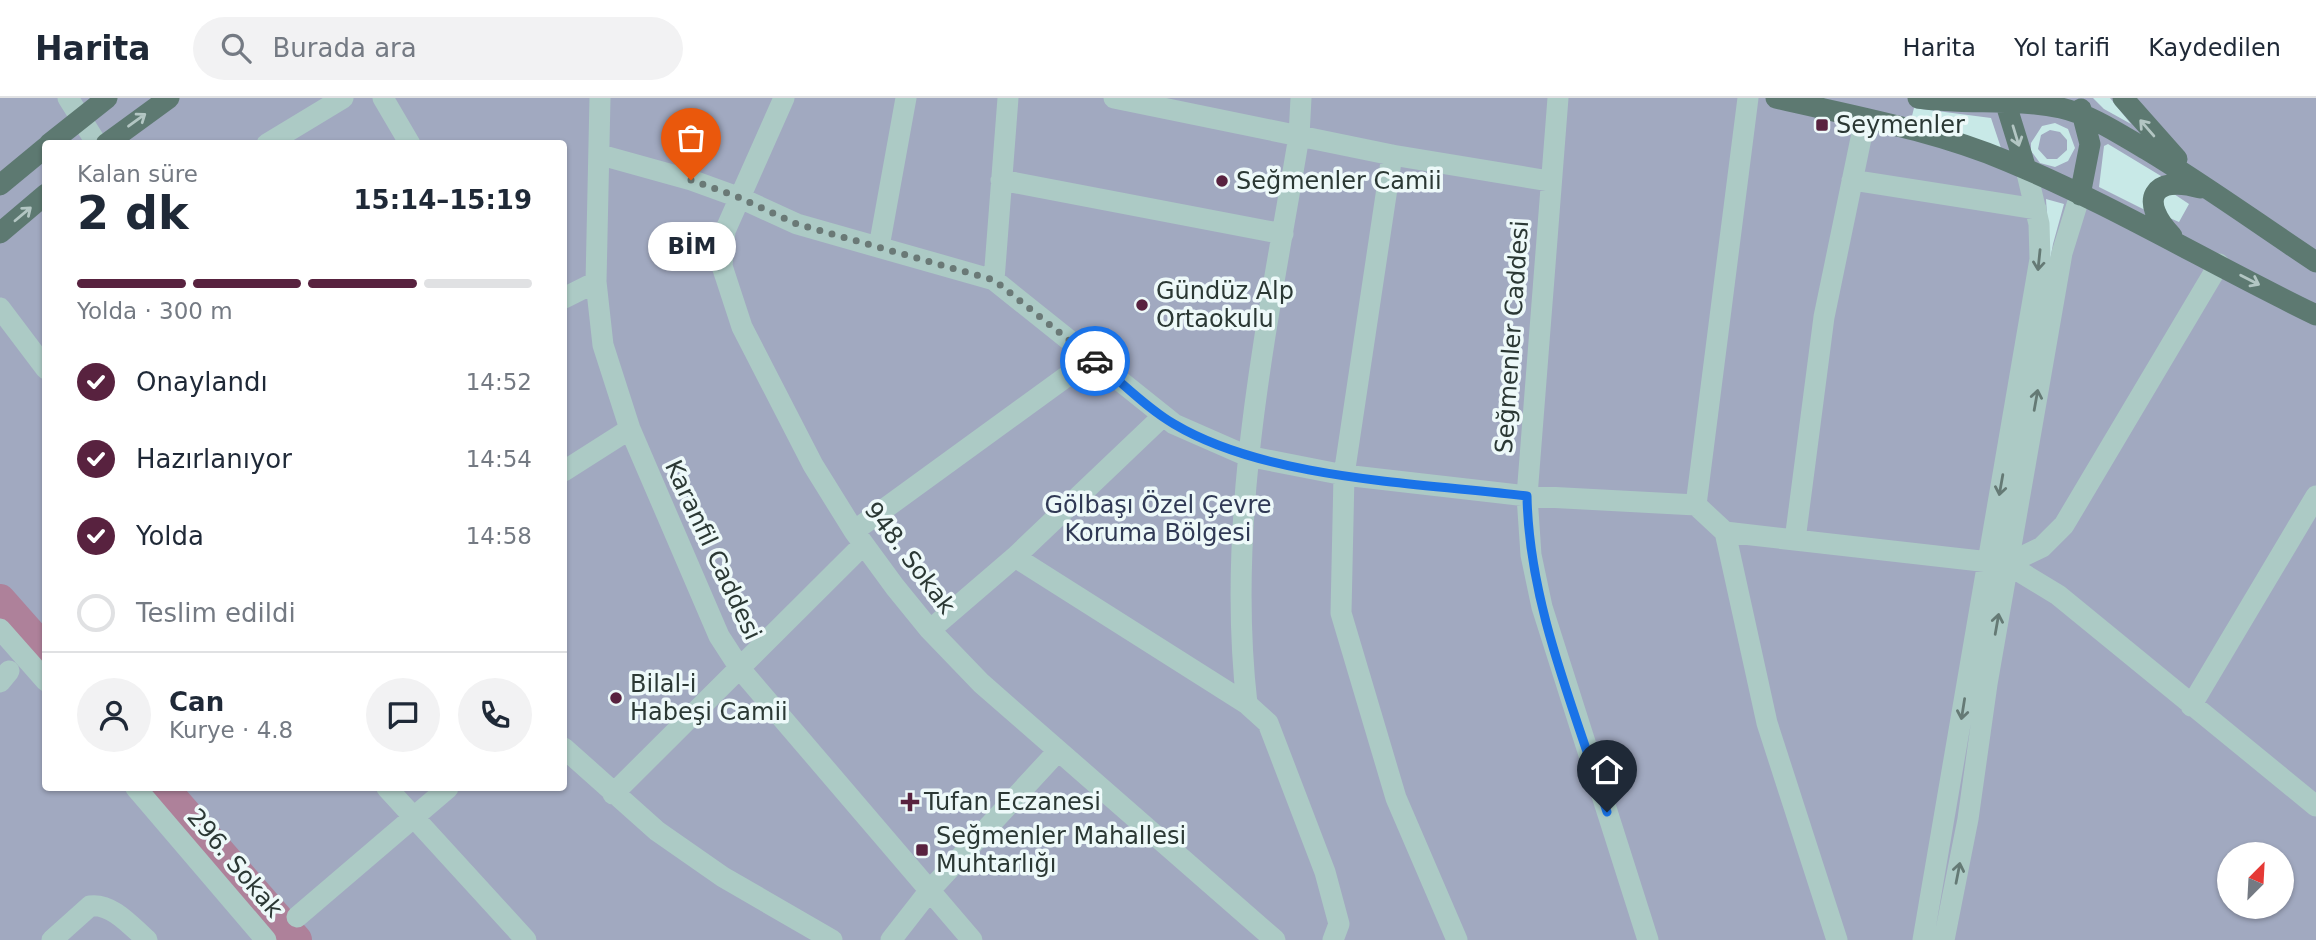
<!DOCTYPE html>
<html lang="tr">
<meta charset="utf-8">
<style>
:root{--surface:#fff;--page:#f2f2f3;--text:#1f2937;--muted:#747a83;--line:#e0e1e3;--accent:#58223f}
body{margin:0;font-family:"DejaVu Sans",sans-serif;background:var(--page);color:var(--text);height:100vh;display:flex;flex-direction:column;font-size:26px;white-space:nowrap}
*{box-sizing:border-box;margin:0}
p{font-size:23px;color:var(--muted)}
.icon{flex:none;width:38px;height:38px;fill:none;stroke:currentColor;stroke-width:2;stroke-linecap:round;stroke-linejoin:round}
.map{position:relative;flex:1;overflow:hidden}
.sheet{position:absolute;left:42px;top:42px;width:525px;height:651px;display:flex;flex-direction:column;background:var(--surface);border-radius:7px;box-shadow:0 2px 5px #0004}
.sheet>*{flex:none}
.needle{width:46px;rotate:24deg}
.fabs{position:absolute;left:2217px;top:744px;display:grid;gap:14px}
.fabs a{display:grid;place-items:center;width:77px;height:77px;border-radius:50%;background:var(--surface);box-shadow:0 2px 5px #0004;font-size:35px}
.pin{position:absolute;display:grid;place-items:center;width:60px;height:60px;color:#fff;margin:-72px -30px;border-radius:50% 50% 50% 0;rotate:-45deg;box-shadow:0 0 7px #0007}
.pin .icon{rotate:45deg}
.courier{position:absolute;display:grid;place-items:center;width:70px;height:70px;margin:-35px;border:5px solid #1a73e8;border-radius:50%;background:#fff;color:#222;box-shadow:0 2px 9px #0007}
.bubble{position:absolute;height:49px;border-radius:24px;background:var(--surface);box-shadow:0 2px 5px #0004;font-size:23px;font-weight:600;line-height:49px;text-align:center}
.headline em{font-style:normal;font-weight:600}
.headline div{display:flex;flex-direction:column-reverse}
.headline{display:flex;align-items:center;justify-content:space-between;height:119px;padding:0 35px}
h1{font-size:46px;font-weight:600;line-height:52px}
.bar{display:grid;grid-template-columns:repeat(4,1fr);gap:10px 7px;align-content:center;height:84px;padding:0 35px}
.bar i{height:9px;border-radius:5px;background:var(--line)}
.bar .on{background:var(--accent)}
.bar p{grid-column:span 4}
.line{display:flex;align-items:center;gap:18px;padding:0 35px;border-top:2px solid var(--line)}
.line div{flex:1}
.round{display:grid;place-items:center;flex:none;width:74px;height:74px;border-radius:37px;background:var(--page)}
ol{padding:0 35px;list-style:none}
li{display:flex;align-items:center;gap:21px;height:77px}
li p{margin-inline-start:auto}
li .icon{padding:7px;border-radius:50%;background:var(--accent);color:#fff;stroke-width:4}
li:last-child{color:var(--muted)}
li i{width:38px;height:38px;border:4px solid var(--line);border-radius:50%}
header{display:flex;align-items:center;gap:42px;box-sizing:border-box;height:98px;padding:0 35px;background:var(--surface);border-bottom:2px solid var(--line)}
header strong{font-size:33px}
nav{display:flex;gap:38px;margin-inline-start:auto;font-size:24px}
.search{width:490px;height:63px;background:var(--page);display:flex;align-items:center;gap:18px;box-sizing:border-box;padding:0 24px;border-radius:38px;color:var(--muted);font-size:26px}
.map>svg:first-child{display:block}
</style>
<header>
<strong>Harita</strong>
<div class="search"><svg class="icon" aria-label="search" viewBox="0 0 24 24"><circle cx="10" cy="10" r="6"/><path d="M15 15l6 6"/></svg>Burada ara</div>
<nav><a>Harita</a><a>Yol tarifi</a><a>Kaydedilen</a></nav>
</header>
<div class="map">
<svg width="2316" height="842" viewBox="0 0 2316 842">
<rect width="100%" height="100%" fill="#e0f2f0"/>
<path fill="#a1a9c0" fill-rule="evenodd" d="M0,0h2316v842h-2316zM46,46h518v644h-518zM2230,756h52v52h-52z"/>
<path fill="#c8e9e7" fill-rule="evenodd" d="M2093,0h17l21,26 -27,-15z
M1914,10l77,10 10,30 -89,-32z
M2055,25l13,6 7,19 -7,13 -13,6 -15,-4 -9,-12v-8l11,-17zM2050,32l10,2 7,8v10l-10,9h-10l-9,-10 3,-14z
M2108,46l58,35 -21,31 -46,-23 5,-41z
M2171,94l18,12 -10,18 -14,-6 -6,-16z
M2046,101l18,5 -11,40 -18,101 13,-115z"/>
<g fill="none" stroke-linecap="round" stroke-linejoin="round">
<path stroke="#ae819a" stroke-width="32" d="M0,502l46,52
M163,690l133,152"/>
<path stroke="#accac5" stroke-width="21" d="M68,0l29,46
M383,0l27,46
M600,0l-4,184 7,63 27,84 89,207 22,34 231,270
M784,0l-59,133 -3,35 20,61 71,138 41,66 41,56 35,43 51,53 294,257
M1008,0l-14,182 180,144 73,32 97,19 183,21 169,9 29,27 70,8 29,-223 41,-198
M1114,0l278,57 157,26
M1301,0l-2,38c-31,188 -74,377 -52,568l21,19 57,149 14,52 -6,16
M1558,0l-31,398 4,59 11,52 106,333
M267,46l76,-46
M601,57l90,25 47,17 59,27 197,56
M1392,57l-48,320 -3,138 55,185 61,142
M1001,82l282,54
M1852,82l184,29
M879,149l27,-149
M564,200l32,-16
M0,210l46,61
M564,373l66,-42
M1696,407l52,-407
M854,433l238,-173
M1725,434l42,191 70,217
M1795,442l212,24 51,31 258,211
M1015,459l232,147
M2007,466l35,-17 22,-22 155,-261
M0,531l46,52
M930,532l85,-73 148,-141
M0,584l9,-11
M2191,608l125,-210
M564,650l93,83 66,46 109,63
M136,690l130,152
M387,690l139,152
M613,696l250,-249
M297,819l151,-129
M52,842l38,-34c22,-3 41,20 57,34
M891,842l39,-50 128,-139
M1923,842l117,-681 -1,-35 -13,-55
M1944,842l24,-121 19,-135 75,-431 18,-58"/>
<path stroke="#5d7971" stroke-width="21" d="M1776,0c77,18 157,32 231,63 106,44 205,104 309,154
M1918,0c47,7 97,0 143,10 31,7 60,27 86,42 58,35 113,75 169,112
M2004,0l22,71
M2123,0l54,61
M49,46l58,-46
M106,46l63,-46
M0,87l46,-38
M2080,97l10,-51 -9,-35
M0,135l46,-39
M2172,138c-34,-35 -20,-62 28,-48"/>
</g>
<defs><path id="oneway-shaft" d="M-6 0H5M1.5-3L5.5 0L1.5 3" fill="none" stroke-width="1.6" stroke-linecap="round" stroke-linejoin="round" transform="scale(1.75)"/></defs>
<g stroke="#b3c6c3">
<use href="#oneway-shaft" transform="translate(137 22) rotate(-36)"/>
<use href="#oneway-shaft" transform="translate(2147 30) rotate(-131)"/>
<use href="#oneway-shaft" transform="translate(2016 38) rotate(73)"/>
<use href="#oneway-shaft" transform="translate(23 116) rotate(-40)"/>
<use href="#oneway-shaft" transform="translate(2250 182) rotate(27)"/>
</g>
<g stroke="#657a75">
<use href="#oneway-shaft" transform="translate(2039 162) rotate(96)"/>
<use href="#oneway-shaft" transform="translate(2036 302) rotate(-80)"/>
<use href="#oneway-shaft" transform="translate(2001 387) rotate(100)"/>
<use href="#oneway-shaft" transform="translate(1997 526) rotate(-80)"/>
<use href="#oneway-shaft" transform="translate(1963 611) rotate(99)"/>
<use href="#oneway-shaft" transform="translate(1958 775) rotate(-79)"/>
</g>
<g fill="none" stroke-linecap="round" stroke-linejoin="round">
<path stroke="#6a7976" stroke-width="7" stroke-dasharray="0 12.6" d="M691,82l47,17 59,27 197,56 101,81"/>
<path stroke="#1a73e8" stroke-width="9" d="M1095,263c26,20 51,47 79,63 94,56 246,59 353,72 2,109 48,214 80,316"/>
</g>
<g fill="#58223f" stroke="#edf9f9" stroke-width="2.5">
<rect x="1815" y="20" width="14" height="14" rx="3.5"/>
<circle cx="1222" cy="83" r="7"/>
<circle cx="1142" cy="207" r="7"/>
<circle cx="616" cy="600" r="7"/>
<path d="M906.5 693.5h7v7h7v7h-7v7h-7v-7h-7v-7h7z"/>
<rect x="915" y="745" width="14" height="14" rx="3.5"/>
</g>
<g text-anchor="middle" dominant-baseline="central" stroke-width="7" stroke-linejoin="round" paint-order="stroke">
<g font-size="24" fill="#2b3834" stroke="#edf9f9" text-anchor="start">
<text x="1836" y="27">Seymenler</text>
<text x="1236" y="83">Seğmenler Camii</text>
<text x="1156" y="193">Gündüz Alp<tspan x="1156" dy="28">Ortaokulu</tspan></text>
<text x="630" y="586">Bilal-i<tspan x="630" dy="28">Habeşi Camii</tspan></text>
<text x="924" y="704">Tufan Eczanesi</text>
<text x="936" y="738">Seğmenler Mahallesi<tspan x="936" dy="28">Muhtarlığı</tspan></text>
</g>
<g font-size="24" fill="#2b3834" stroke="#edf9f9">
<text transform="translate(1512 239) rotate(-86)">Seğmenler Caddesi</text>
<text transform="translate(713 452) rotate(65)">Karanfil Caddesi</text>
<text transform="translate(910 460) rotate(53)">948. Sokak</text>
<text transform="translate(235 765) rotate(50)">296. Sokak</text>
</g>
<g font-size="24" fill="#303955" stroke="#edf9f9">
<text x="1158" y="407">Gölbaşı Özel Çevre<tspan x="1158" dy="28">Koruma Bölgesi</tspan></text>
</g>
</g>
</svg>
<div class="fabs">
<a><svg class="needle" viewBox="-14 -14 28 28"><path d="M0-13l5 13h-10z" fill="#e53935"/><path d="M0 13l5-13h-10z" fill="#747a83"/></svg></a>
</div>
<div class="pin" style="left:691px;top:82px;background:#ea580c"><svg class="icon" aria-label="bag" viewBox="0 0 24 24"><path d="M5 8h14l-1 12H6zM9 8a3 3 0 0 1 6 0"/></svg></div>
<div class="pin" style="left:1607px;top:714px;background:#1f2937"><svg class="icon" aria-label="home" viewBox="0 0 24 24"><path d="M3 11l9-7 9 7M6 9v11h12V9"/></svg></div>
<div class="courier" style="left:1095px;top:263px"><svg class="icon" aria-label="car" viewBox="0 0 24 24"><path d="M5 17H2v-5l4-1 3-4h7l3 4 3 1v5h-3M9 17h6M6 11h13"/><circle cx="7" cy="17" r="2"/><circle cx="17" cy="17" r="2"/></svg></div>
<div class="bubble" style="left:648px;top:124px;width:88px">BİM</div>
<section class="sheet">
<div class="headline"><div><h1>2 dk</h1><p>Kalan süre</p></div><em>15:14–15:19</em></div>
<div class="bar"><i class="on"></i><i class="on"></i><i class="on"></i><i></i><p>Yolda · 300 m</p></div>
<ol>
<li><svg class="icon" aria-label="check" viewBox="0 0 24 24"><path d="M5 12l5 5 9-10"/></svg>Onaylandı<p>14:52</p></li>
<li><svg class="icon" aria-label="check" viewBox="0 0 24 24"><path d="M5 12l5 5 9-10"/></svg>Hazırlanıyor<p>14:54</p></li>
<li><svg class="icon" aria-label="check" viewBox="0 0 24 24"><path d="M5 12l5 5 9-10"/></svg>Yolda<p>14:58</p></li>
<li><i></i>Teslim edildi</li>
</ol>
<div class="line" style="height:126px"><a class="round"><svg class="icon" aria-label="person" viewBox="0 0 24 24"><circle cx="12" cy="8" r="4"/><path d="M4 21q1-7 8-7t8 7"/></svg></a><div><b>Can</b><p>Kurye · 4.8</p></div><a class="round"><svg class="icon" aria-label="chat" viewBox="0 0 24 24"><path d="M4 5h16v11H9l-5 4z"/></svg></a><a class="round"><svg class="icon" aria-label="phone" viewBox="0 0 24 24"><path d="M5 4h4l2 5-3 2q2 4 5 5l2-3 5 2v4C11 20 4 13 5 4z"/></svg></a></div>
</section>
</div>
